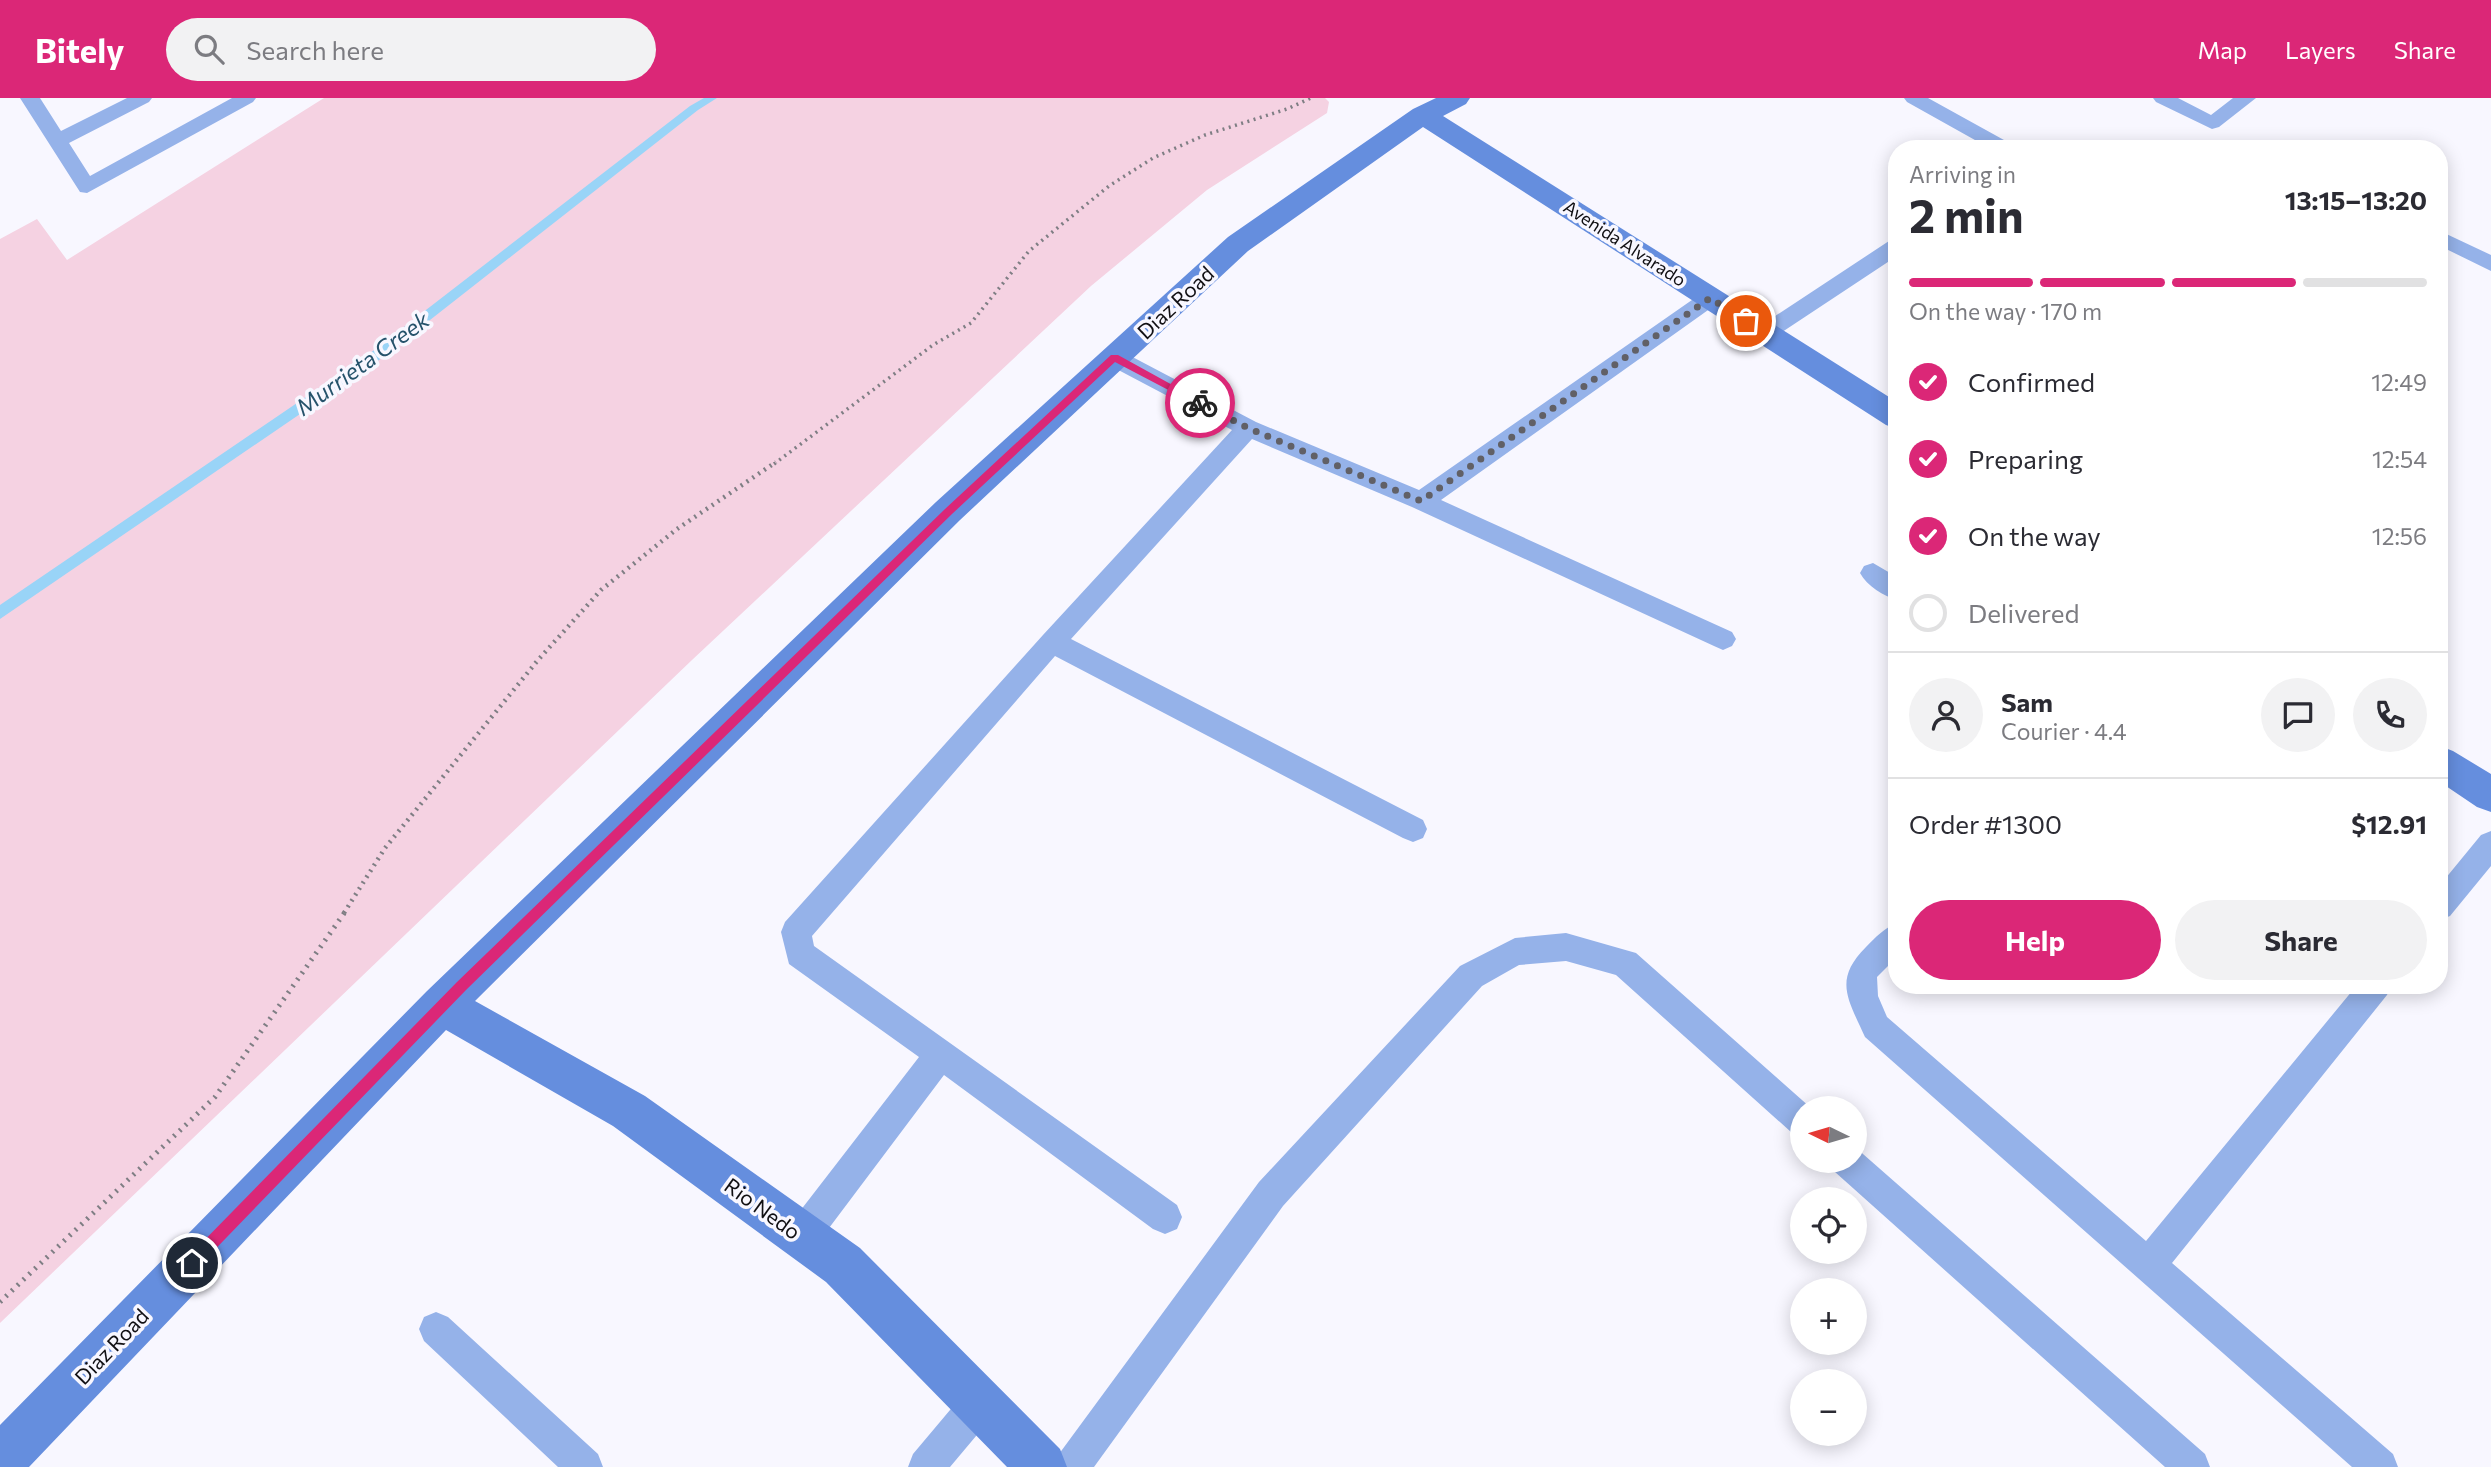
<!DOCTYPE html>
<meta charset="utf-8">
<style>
:root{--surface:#fff;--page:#f2f2f3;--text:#2b2b33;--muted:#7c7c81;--line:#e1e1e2;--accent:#db2777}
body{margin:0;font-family:Commissioner,sans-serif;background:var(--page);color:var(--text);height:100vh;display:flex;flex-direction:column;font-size:26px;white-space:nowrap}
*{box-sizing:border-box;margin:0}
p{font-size:23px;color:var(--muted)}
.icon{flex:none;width:38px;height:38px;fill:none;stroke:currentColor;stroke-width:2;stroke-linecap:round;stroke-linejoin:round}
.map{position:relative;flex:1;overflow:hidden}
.sheet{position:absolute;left:1888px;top:42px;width:560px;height:854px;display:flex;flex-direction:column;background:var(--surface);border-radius:28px;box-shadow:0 4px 18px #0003}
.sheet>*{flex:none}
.needle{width:46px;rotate:275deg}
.tools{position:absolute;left:1790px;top:998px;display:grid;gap:14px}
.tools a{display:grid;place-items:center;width:77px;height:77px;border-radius:50%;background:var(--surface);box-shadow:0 4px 18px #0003;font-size:35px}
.pin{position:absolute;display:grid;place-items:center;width:60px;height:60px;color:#fff;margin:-30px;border:4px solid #fff;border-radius:50%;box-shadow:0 2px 7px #0007}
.courier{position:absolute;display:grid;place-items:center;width:70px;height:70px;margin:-35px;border:5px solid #db2777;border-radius:50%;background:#fff;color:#222;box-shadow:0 2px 9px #0007}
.headline em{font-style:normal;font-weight:700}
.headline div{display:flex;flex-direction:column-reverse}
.headline{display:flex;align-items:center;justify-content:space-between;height:119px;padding:0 21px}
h1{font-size:46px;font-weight:700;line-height:52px}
.bar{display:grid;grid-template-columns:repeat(4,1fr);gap:10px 7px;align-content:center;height:84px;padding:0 21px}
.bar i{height:9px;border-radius:5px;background:var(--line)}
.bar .on{background:var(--accent)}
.bar p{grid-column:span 4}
.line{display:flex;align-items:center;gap:18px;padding:0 21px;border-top:2px solid var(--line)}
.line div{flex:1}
.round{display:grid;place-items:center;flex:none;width:74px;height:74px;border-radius:37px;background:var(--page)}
ol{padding:0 21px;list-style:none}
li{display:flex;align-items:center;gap:21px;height:77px}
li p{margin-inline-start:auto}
li .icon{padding:7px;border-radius:50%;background:var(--accent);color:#fff;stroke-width:4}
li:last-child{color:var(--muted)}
li i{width:38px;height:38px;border:4px solid var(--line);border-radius:50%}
.button{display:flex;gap:14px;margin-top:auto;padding:14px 21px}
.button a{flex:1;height:80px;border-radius:42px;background:var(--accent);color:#fff;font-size:28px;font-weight:700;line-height:80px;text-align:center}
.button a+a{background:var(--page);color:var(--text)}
header{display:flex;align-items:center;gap:42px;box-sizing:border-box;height:98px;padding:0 35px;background:var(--accent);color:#fff}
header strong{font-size:33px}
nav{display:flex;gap:38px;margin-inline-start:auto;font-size:24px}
.search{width:490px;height:63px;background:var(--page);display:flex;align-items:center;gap:18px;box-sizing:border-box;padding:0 24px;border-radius:38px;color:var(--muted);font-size:26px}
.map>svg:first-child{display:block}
</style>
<header>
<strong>Bitely</strong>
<div class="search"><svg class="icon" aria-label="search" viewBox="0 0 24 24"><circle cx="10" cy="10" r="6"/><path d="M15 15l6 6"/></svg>Search here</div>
<nav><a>Map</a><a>Layers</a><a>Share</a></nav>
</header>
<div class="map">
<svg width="2491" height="1369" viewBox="0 0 2491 1369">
<rect width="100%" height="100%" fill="#f8f7ff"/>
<path fill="#f5d2e2" d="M324,0h1001l4,4 -2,11 -120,77 -116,96 -399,374 -692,663v-1084l37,-20 30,41z"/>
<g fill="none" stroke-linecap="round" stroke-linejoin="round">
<path fill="#99d4f7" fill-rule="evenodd" d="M704,0h13l-19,12 -319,250 -379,259v-14l369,-251 321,-248z"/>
<path stroke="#7f7e84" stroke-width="3.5" stroke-dasharray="2 4.5" stroke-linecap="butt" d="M774,366l159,-119 38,-22 58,-72 80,-65 44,-28 52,-23 82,-26 24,-11"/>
<path stroke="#7f7e84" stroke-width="4.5" stroke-dasharray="2 5" stroke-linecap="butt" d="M344,815l41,-65 153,-188 63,-70 76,-61 99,-67"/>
<path stroke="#7f7e84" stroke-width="5" stroke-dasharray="2 6" stroke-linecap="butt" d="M0,1204l215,-205 130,-185"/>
<path fill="#95b2e9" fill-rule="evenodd" d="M20,0h20l21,33 66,-33h25l-3,4 -80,41 21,33 142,-78h24l-3,4 -166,91 -7,-1z
M1904,0h24l85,47 3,4h-25l-84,-47z
M2153,0h25l33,17 22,-17h23l-37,29 -7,2 -56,-27z
M2440,133l51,24v16l-51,-25z
M1897,141v17l-124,82 -8,3 -8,-3 -3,-5 3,-5 132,-87z
M1710,193l8,2 3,5 -3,5 -277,197 291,132 4,7 -4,7 -9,4 -9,-4 -302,-139 -160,-68 -181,200 352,181 4,9 -4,9 -10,4 -10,-4 -348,-182 -243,280 2,10 363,259 5,12 -5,12 -12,5 -12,-5 -209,-154 -130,173 -12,5 -12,-5 -5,-12 5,-12 129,-167 -130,-93 -8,-32 4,-10 258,-287 189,-205 -125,-66 -3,-6 3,-6 8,-2 8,2 133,70 163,68 283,-197z
M1873,465l24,14v23c-13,-4 -30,-14 -37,-27l4,-7z
M2491,733v35l-41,50 -10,4v-35l41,-50z
M1897,825v34l-20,20 1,19 9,21 259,224 211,-256h34l-4,10 -215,268 221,191 5,13h-46l-487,-430c-17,-38 -32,-57 1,-90 10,-10 18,-19 31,-24z
M1566,835l70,20 175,155h-9v29l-11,-5 -175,-157 -50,-14 -47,4 -37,21 -199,220 -189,261h-40l5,-13 200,-272 201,-216 55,-28z
M1855,1049l350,307 5,13h-45l-330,-295 -4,-12h24z
M436,1214l12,5 150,137 5,13h-45l-134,-126 -5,-12 5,-12z
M979,1288l13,5 5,13 -5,13 -42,50h-42l5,-13 53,-63z"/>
<path fill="#658ede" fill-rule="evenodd" d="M1436,0h34l-4,6 -23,12 454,286v27l-11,-4 -463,-298 -175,124 -288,269 -485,481 170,95 215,152 200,201 7,18h-60l-181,-185 -213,-156 -167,-96 -417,437h-29v-42l427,-434 509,-489 292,-265 185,-128z
M2440,648l13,5 38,23v38l-14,-5 -37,-25z"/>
</g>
<path fill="#db2777" d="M1111,257h7l87,48 -8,2 -82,-43 -163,152 -486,476 -269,278h-10v-10l270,-276 488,-473z"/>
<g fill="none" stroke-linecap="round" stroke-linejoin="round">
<path stroke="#616066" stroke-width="7" stroke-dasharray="0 12.6" d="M1200,305l48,25 173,73 289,-203 36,23"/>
</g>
<g text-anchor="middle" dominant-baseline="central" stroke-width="7" stroke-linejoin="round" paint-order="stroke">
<g font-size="18" fill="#100f13" stroke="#f8f7ff">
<text transform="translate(1625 145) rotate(33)">Avenida Alvarado</text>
</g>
<g font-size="21" fill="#100f13" stroke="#f8f7ff">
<text transform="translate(1175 204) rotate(-43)">Diaz Road</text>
<text transform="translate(763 1110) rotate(36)">Rio Nedo</text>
<text transform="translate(111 1248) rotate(-46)">Diaz Road</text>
</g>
<g font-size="23" font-style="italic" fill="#25526b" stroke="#f8f7ff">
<text transform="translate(362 265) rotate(-36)">Murrieta Creek</text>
</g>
</g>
</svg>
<div class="tools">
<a><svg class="needle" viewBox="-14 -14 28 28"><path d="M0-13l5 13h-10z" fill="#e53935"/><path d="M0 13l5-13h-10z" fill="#7c7c81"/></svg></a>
<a><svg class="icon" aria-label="locate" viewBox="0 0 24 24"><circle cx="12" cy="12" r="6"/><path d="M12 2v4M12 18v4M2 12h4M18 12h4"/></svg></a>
<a>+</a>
<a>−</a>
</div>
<div class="pin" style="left:1746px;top:223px;background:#ea580c"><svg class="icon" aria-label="bag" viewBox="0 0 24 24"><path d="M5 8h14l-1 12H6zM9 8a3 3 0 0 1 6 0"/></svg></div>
<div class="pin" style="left:192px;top:1165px;background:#1f2937"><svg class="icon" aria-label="home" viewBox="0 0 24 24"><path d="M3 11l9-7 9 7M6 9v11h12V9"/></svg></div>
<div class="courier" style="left:1200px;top:305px"><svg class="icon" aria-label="bike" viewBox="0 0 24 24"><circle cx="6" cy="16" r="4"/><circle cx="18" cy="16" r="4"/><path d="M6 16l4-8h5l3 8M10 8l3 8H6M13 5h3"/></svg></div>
<section class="sheet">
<div class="headline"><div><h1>2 min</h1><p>Arriving in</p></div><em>13:15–13:20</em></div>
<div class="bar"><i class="on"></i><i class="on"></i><i class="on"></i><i></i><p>On the way · 170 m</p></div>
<ol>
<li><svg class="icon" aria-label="check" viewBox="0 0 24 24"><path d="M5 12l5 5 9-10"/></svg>Confirmed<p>12:49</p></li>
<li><svg class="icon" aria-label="check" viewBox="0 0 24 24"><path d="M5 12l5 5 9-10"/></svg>Preparing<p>12:54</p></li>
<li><svg class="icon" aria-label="check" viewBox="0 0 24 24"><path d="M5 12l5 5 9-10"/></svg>On the way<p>12:56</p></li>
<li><i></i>Delivered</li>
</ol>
<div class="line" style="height:126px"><a class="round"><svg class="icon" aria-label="person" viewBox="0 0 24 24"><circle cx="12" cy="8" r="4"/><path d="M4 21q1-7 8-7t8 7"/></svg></a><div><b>Sam</b><p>Courier · 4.4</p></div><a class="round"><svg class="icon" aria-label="chat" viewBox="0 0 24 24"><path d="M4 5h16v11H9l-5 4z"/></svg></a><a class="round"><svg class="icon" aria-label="phone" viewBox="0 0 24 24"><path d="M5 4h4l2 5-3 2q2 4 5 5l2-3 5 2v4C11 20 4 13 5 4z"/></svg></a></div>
<div class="line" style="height:91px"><div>Order #1300</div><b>$12.91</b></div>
<div class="button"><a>Help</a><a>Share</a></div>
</section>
</div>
